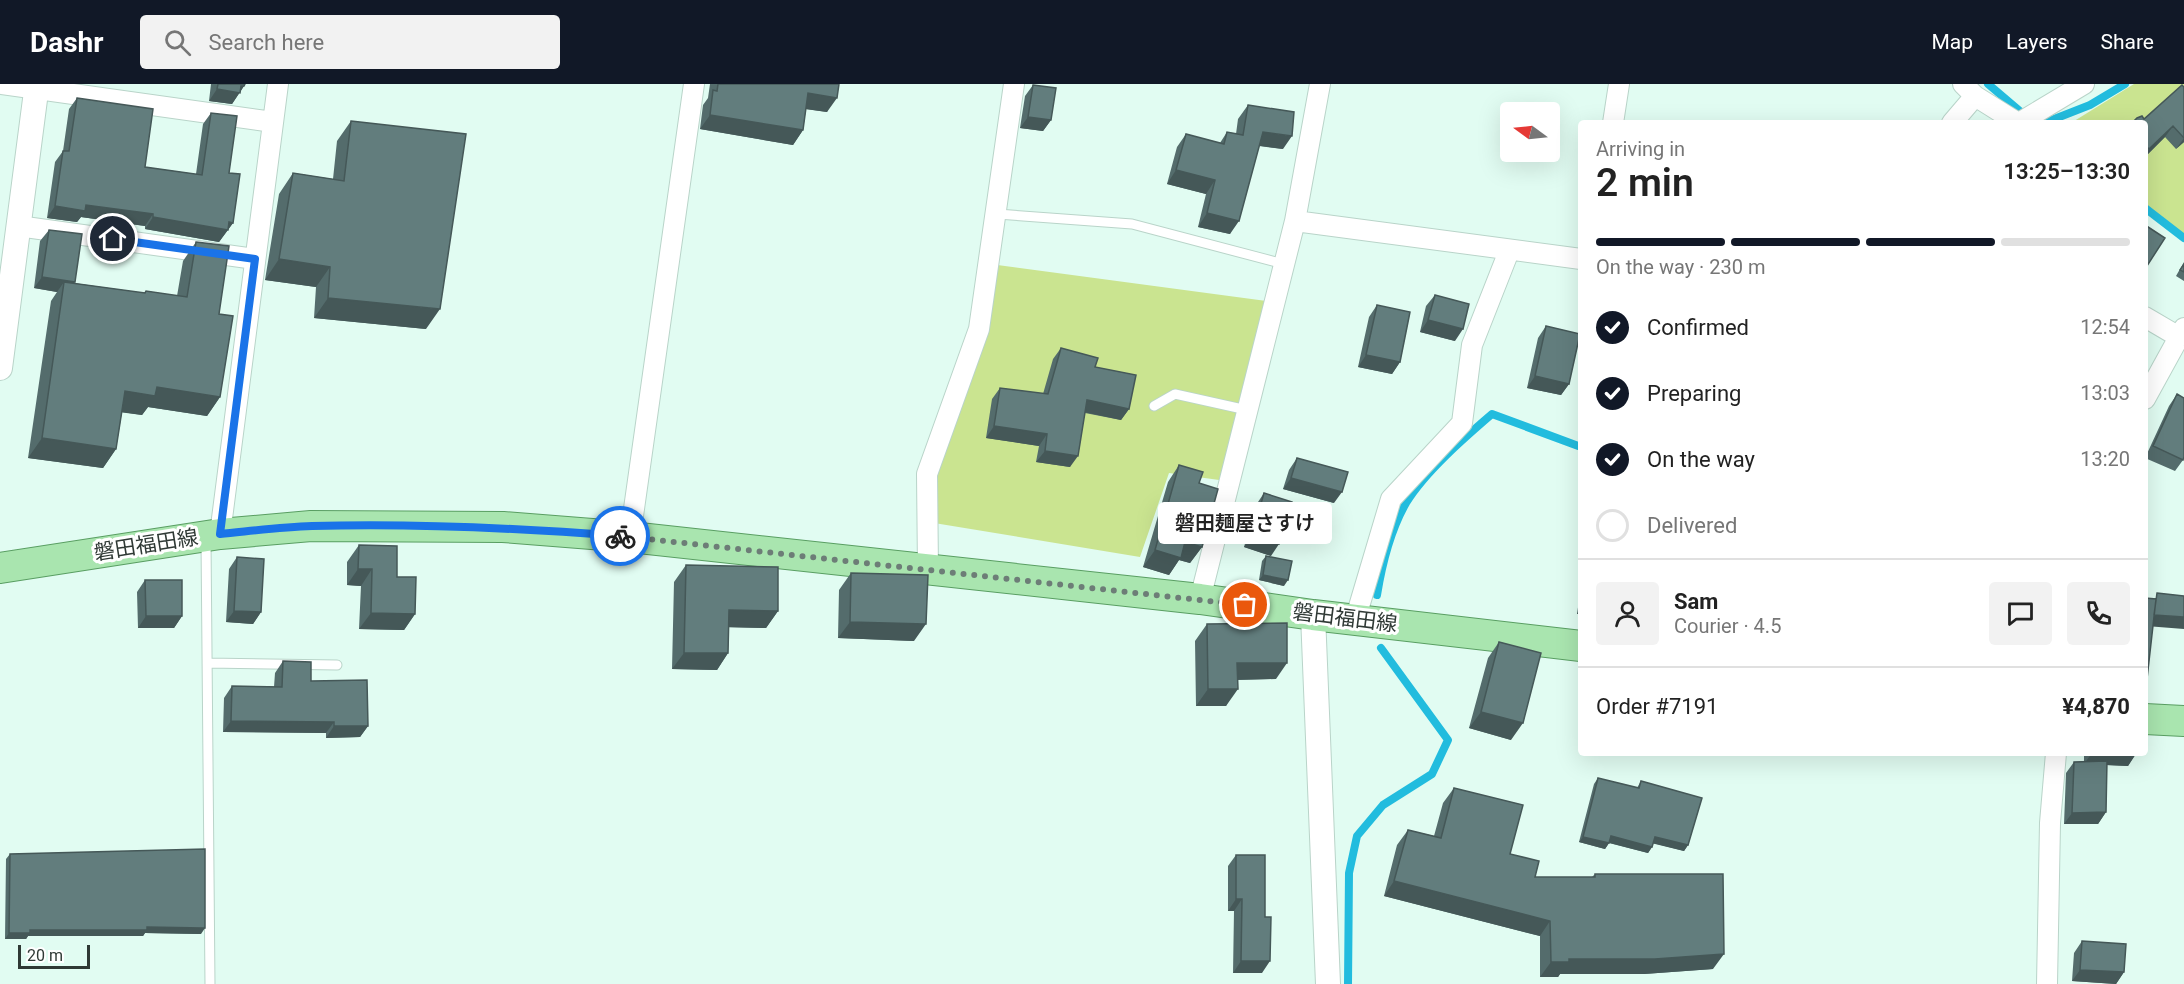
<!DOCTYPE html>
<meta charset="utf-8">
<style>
:root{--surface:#fff;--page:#f2f2f2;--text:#222;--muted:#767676;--line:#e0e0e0;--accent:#111827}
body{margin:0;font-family:Roboto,"Noto Sans JP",sans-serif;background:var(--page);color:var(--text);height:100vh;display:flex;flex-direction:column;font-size:22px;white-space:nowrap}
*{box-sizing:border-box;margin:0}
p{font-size:20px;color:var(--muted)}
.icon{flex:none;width:33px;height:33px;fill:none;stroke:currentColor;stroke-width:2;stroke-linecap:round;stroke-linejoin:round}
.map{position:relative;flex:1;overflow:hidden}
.panel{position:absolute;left:1578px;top:36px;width:570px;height:636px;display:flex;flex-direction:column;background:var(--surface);border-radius:6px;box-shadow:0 6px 24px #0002}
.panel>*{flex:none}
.needle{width:39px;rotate:285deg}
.buttons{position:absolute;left:1500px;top:18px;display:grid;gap:12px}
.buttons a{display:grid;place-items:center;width:60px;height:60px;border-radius:6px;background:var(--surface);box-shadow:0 6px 24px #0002;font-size:30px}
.scale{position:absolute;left:18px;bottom:15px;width:72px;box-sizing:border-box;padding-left:6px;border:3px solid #2f3935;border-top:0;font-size:16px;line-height:21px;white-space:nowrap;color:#2f3935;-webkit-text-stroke:4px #fff;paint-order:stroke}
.pin{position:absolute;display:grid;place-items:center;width:51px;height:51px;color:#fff;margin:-26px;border:3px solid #fff;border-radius:50%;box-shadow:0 2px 6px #0007}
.courier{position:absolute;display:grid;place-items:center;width:60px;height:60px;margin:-30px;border:4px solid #1a73e8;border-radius:50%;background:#fff;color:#222;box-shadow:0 2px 8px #0007}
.bubble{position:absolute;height:42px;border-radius:6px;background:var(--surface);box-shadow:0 6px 24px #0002;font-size:20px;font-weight:600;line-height:42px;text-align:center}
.overview em{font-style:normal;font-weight:600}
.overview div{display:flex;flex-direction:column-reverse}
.overview{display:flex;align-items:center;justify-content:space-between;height:102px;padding:0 18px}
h1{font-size:39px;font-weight:600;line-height:45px}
.bar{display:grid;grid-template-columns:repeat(4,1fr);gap:9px 6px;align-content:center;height:72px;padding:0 18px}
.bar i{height:8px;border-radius:4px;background:var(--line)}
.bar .current{background:var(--accent)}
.bar p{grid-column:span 4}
.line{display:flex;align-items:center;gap:15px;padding:0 18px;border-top:2px solid var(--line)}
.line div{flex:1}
.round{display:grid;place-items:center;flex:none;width:63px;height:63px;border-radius:6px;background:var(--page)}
ol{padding:0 18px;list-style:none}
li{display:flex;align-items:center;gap:18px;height:66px}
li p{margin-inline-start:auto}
li .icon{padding:6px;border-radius:50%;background:var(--accent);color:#fff;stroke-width:4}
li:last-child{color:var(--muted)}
li i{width:33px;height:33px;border:3px solid var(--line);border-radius:50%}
header{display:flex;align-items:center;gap:36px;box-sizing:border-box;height:84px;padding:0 30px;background:var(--accent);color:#fff}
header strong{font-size:28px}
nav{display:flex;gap:33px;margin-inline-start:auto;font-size:21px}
.search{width:420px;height:54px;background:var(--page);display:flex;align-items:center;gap:15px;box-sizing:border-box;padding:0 21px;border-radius:6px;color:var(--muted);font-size:22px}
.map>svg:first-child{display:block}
</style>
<header>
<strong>Dashr</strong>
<div class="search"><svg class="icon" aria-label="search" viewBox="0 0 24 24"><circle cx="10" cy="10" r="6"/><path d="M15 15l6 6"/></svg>Search here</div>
<nav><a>Map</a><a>Layers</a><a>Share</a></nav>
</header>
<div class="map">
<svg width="2184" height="900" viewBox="0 0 2184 900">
<rect width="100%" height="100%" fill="#e1fcf2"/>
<path fill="#cae490" d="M2134,0h50v150l-39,-28v-83h-74z
M990,180l284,38 -55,178 -50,-7 -29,84 -212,-35 6,-67z"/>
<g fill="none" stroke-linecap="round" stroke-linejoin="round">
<path stroke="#22bcde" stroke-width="8" d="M1988,0l40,34
M2044,39l46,-18 35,-21
M2145,124l39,30
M1377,511c5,-31 13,-64 29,-92 19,-31 58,-65 86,-89l89,33
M1348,900l1,-111 8,-37 26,-31 49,-31 16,-34 -67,-92"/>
<defs>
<path id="service" d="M997,130l135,10 152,40
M1154,322l21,-12 72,16
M206,457l4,443
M207,579l130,2"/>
<path id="minor" d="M2,0l271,38
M1975,12l43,27
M1613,39l6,-39
M1952,39l23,-27 -12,-12
M2019,39l65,-39
M1295,137l286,38
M18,142l237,33
M2145,233l34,20
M2145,315l39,-71
M220,450l58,-450
M630,453l64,-453
M928,486l-1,-96 52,-145 35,-245
M1200,515l95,-378 25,-137
M1355,536l36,-121 71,-76 10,-78 37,-94
M2047,900l3,-161 6,-70"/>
<path id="tertiary" d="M0,284l37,-284
M1313,531l15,369"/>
<path id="primary" d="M0,484l220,-34 91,-8 192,1 127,10 570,62 113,16 268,31
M2145,635l39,2"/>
</defs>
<use href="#service" stroke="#b9d4c9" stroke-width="11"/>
<use href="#minor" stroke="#b9d4c9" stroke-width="22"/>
<use href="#tertiary" stroke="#b9d4c9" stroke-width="26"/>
<use href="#primary" stroke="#599e62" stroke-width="32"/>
<use href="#service" stroke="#fff" stroke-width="9"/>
<use href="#minor" stroke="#fff" stroke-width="20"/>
<use href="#tertiary" stroke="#fff" stroke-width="24"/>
<use href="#primary" stroke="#a9e5af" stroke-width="30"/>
</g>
<path fill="#546c6c" d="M211,0h34l-1,2 -12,18 -23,-3z
M710,0h129l-12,28 -21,-3 -3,21 -10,15 -93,-16 3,-24 5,-7z
M1033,1l18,35 -8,11 -23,-3 5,-32z
M2184,3v55l-8,7 -11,-12 -20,20v-34l-1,-4z
M77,14l68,69 51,7 7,-50 8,-11 18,60 4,50 -14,19 -74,-13v-3l-64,-9 -4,5 -30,-4 8,-56 8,-11 6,-42z
M1248,21l35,44 -24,-3 -29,88 -32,-7 8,-33 -39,-10 10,-37 9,-13 34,9 7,-11 9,2 2,-15z
M351,37l75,208 -112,-11 2,-31 -51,-7 14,-86 14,-21 40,6 4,-38z
M49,146l25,53 70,10 2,-2 31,5 6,-35 13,-19 23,72 1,83 -13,19 -59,-9 -6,8 -20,-3 -6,37 -13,19 -75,-10 23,-157 6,-9 -23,-4 6,-47z
M2184,178v19l-8,-5z
M1435,211l20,46 -35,-9 6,-26z
M1377,221l23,57 -8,12 -34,-7 11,-50z
M1546,242l23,58 -8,11 -34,-7 11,-50z
M1061,264l34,19 34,42 -8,11 -36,-7 -15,54 -34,-5 3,-16 -53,-8 6,-39 8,-11 43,6 10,-35z
M2177,310l6,66 -8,11 -30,-13 24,-52z
M1297,374l37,45 -51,-14 6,-19z
M1179,381l20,18 3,64 -12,16 -11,-3 -10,15 -26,-8 25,-85z
M1264,409l7,63 -27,-9 12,-42z
M359,461l38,32 18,37 -11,16 -45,-1 2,-43 -14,-1v-23z
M1266,472l18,30 -25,-6 3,-19z
M237,473l24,55 -8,12 -27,-2 3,-53z
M686,481l92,46 -12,17 -37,-1 -1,26 -11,17 -45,-1 2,-87z
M851,489l63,68 -76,-3 1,-48z
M145,496l37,36 -8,12h-36l-1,-36z
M1581,503v27h-4z
M1207,540l69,55 -38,1 -12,26h-30l-1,-65z
M1499,558l12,98 -42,-12 19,-70z
M283,577l28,20 57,45 -8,11 -34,1v-5l-103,-1 1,-34 8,-12 42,1 1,-14z
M2084,669h52l-8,13 -21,-1 -1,47 -8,12h-34l2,-51 8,-11h10z
M1598,694l39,10 4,-7 47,64 -4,6 -31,-8 -1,4 -4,6 -39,-10 -4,6 -26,-7 15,-58z
M1454,704l56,66 25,23h57l3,-3 118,95 -69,5h-84l-2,3h-18v-41l-156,-40 13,-51 11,-15 26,6 9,-33z
M10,770l191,80 -56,-1 -2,3h-115l-2,3h-21l1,-80z
M1236,771l29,62 -3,56h-29l1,-62h-6v-45z
M2082,857l42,31 -8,12 -44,-3 2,-28z"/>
<path fill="#455858" d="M241,2h3l-12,18 -23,-3 8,-12z
M808,9l29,5 -10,14 -29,-4z
M710,31l93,15 -10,15 -93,-16z
M1028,33l23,3 -8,11 -23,-3z
M2173,42l-8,11 -20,20v-2l4,-6z
M1263,48l29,4 -9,13 -29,-4z
M2184,54v4l-8,7z
M1176,86l39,10 -9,14 -39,-10z
M86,121l67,9 -8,12 -64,-9 -4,5 -30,-4 8,-12z
M1207,129l32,8 -9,13 -32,-7z
M153,133l76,5 4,1 -14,19 -74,-13z
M279,175l51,8 -14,20 -51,-7z
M42,193l33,5 -8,11 -3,-11 -7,10 -23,-4z
M328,214l112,11 -14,20 -112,-11z
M1428,236l35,9 -8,12 -35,-9z
M1366,271l34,7 -8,12 -34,-7z
M1535,292l34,8 -8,11 -34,-7z
M157,303l63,10 -13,19 -59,-9 -6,8 -31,-4 14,-20z
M1087,316l42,9 -8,11 -42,-9z
M994,342l53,8 -8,12 -53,-8z
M42,354l74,11 -13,19 -75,-10z
M1045,367l33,5 -8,11 -34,-5z
M1291,394l51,14 -8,11 -51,-14z
M1252,452l27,8 -8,12 -27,-9z
M1185,458l17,5 -12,16 -11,-3 -10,15 -26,-8 12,-17z
M358,485h14l-11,17 -14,-1z
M1263,491l25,5 -4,6 -25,-6z
M1581,523v7h-4z
M729,526l49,1 -12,17 -49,-1z
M234,527l27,1 -8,12 -27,-2z
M371,529l44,1 -11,16 -45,-1z
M2154,531l30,2v12l-38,-3z
M146,532h36l-8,12h-36z
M850,538l76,2 -12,17 -76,-3z
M684,569h44l-11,17 -45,-1z
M1237,579h50l-11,16 -50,1z
M1208,605h30l-12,17h-30z
M1481,628l42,11 -12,17 -42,-12z
M231,637l103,1 -8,11 -103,-1z
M334,642h34l-8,11 -34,1z
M2092,669l44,1 -8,12 -44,-2z
M2106,728l-8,12h-34l8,-11z
M1611,752l41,11 -4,6 -42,-11z
M1583,753l26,6 -4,6 -26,-7z
M1655,753l33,8 -4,6 -33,-8z
M1394,797l156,40 -10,15 -156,-40z
M1236,815h6l-8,12h-6z
M147,843l58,1 -4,6 -56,-1 -2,3h-115l-2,3h-21l4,-6 21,-3z
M1724,870l-11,15 -69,5h-84l-2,3h-18l11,-15 18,-3z
M1241,877h29l-8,12h-29z
M2080,886l44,2 -8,12 -44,-3z"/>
<path fill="#627d7d" stroke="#455858" stroke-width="1.5" d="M218,0h27l-1,2h-3l-1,7 -23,-4z
M718,0h121l-2,14 -29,-5 -5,37 -93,-15 3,-25 4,1z
M1033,1l23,3 -5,32 -23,-3z
M2182,1l2,2v51l-11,-12 -24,23 -4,-4v-22h-13l5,-5 5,-2 2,3z
M77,14l76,11 -8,58 57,8 9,-62 26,3 -8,57 11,1 -7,49 -4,-1 -1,8 -75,-13v-3l-67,-9 -1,6 -30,-5 8,-55h6z
M1248,21l46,7 -2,24 -29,-4 -24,89 -32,-8 8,-33 -39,-10 10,-36 38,10 3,-12 16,3z
M351,37l115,13 -26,175 -112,-11 2,-31 -51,-8 14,-86 51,8z
M2145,141l20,13 -20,31z
M49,146l33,4 -7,48 -33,-5z
M196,158l33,4 -10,68 14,2 -13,81 -63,-10 -2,9 -30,-5 -9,58 -74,-11 22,-156 81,11 1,-2 41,6z
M2184,180v8l-4,-2z
M1435,211l34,9 -6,25 -35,-9z
M1377,221l33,7 -10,50 -34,-7z
M1546,242l34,8 -11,50 -34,-8z
M1061,264l37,10 -3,9 41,8 -7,34 -42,-9 -9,56 -33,-5 2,-17 -53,-8 6,-38 48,6z
M2177,310l7,4v59l-1,3 -30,-14z
M1297,374l51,14 -6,20 -51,-14z
M1179,381l24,7 -4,11 19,6 -16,58 -17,-5 -4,16 -26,-8z
M1264,409l28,9 -13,42 -27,-8z
M359,461l38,1v31h19l-1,37 -44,-1 1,-44h-14z
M1266,472l26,5 -4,19 -25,-5z
M237,473l27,2 -3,53 -27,-1z
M686,481l92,2v44l-49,-1 -1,43h-44z
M851,489l77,2 -2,49 -76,-2z
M145,496h37v36h-36z
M2157,509l27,3v21l-30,-2z
M2145,514l11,1 -9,80h-2z
M1287,539v40h-50l1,26h-30l-1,-65z
M1499,558l42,11 -18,70 -42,-11z
M283,577l28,1v19l56,-1 1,46h-34v-4l-103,-1 1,-35 50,1z
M2092,669h44v1z
M2107,677l-1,51 -34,1 2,-51z
M1598,694l41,10 2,-7 61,17 -14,47 -33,-8 -3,10 -41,-11 -2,7 -26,-6z
M1454,704l69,17 -13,49 29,7 -4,16h60v-3h128l1,80 -69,5h-86v3h-18l-1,-41 -156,-40 14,-51 33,8z
M205,765v79l-58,-1v3h-117v3h-21l1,-79z
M1236,771h29v62h6l-1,44h-29l1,-62h-6z
M2082,857l44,3 -2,28 -44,-2z"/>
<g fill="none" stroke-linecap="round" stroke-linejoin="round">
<path stroke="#6d7d77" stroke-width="6" stroke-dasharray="0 10.8" d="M620,452l625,69"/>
<path stroke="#1a73e8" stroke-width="8" d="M113,155l142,20 -35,275c31,-3 61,-7 92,-8 103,-3 205,2 308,10"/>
</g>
<g text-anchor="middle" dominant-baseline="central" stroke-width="6" stroke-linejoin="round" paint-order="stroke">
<g font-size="21" fill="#2f3935" stroke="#fff">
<text transform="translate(146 461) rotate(-9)">磐田福田線</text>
<text transform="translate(1345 534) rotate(7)">磐田福田線</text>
</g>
</g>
</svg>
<div class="buttons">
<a><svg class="needle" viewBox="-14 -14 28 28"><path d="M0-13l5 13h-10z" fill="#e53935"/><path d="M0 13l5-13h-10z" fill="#767676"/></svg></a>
</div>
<div class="scale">20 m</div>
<div class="pin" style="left:1245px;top:521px;background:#ea580c"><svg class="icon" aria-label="bag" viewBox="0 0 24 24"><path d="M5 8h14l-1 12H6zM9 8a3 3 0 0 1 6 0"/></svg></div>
<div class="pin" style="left:113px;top:155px;background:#1f2937"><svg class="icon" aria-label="home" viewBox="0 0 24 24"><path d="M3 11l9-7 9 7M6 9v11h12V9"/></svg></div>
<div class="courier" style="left:620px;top:452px"><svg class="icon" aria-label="bike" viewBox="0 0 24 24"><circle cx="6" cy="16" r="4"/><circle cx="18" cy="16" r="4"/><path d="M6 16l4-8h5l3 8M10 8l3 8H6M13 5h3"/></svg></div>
<div class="bubble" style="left:1158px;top:418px;width:174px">磐田麺屋さすけ</div>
<section class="panel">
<div class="overview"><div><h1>2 min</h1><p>Arriving in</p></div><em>13:25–13:30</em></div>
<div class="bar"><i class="current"></i><i class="current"></i><i class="current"></i><i></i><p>On the way · 230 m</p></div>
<ol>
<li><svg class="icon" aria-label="check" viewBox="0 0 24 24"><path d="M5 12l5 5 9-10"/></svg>Confirmed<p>12:54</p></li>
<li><svg class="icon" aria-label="check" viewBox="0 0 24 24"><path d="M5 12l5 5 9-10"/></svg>Preparing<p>13:03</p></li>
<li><svg class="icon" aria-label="check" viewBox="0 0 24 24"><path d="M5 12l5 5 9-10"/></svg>On the way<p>13:20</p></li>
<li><i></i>Delivered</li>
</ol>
<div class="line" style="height:108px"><a class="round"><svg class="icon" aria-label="person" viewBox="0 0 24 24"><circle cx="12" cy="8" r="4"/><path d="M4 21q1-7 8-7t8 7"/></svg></a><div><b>Sam</b><p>Courier · 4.5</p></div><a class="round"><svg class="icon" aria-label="chat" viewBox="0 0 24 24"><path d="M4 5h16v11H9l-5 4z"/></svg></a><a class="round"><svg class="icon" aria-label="phone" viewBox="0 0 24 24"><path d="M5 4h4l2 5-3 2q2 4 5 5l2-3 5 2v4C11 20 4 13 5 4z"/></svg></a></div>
<div class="line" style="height:78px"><div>Order #7191</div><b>¥4,870</b></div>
</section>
</div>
